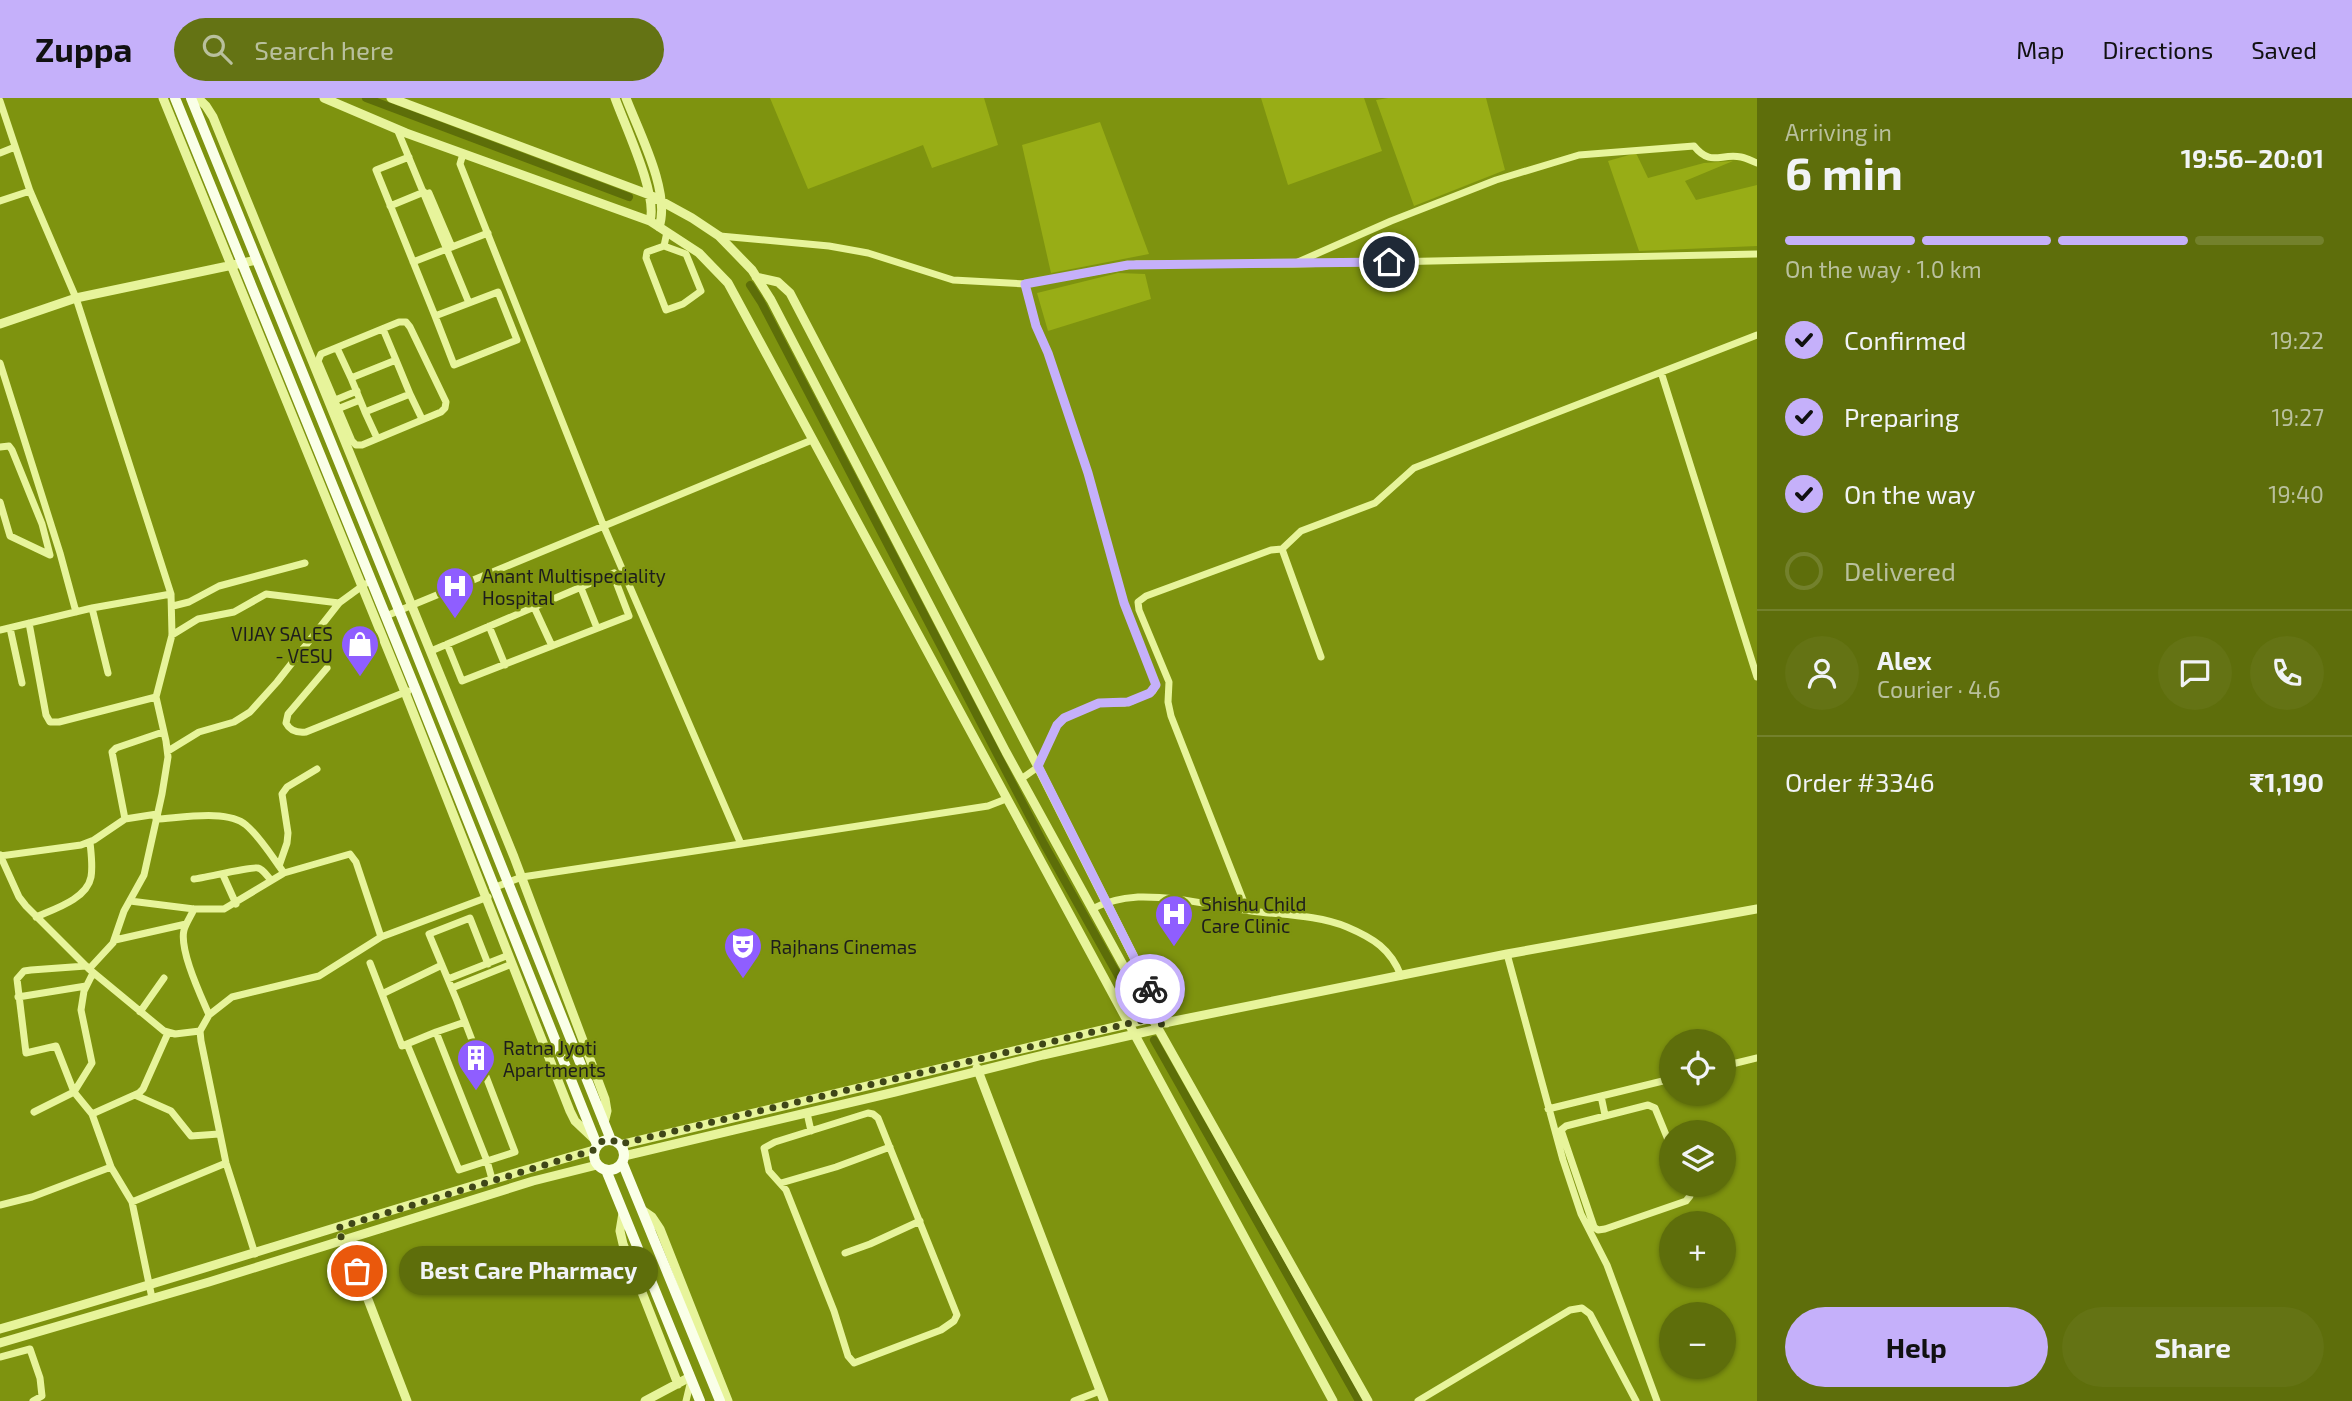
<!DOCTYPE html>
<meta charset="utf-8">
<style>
:root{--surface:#5e6e0b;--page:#647314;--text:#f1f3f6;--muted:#b9c09d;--line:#73812c;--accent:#c5b0fa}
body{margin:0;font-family:"Exo 2",sans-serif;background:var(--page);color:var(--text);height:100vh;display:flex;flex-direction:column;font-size:26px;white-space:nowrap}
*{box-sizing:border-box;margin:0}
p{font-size:23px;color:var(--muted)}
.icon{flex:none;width:38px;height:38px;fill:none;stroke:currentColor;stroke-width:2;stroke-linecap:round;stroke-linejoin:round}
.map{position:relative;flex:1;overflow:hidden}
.details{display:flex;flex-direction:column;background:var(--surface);width:595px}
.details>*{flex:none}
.tools{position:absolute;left:1659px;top:931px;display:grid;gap:14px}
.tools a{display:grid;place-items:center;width:77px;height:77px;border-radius:50%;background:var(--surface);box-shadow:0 2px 5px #0004;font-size:35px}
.pin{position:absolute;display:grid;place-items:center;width:60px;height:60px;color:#fff;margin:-30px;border:4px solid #fff;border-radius:50%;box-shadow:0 2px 7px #0007}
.courier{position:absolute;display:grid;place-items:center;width:70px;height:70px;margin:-35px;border:5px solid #c5b0fa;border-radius:50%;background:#fff;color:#222;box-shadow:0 2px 9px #0007}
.bubble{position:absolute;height:49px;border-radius:24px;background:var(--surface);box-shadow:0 2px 5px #0004;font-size:23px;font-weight:700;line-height:49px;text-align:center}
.overview em{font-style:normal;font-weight:700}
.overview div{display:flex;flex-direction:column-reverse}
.overview{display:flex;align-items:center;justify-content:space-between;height:119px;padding:0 28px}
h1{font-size:46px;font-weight:700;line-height:52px}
.bar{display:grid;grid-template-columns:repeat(4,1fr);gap:10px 7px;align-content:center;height:84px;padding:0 28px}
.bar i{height:9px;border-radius:5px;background:var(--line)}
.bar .current{background:var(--accent)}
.bar p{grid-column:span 4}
.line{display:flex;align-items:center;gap:18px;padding:0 28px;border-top:2px solid var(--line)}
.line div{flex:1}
.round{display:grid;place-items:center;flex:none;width:74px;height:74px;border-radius:37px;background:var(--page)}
ol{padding:0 28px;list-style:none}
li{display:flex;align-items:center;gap:21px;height:77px}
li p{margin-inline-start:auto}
li .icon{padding:7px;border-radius:50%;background:var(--accent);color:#111;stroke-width:4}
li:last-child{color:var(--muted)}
li i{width:38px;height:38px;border:4px solid var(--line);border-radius:50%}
.button{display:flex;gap:14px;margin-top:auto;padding:14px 28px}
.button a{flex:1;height:80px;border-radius:42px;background:var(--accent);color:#111;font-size:28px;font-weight:700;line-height:80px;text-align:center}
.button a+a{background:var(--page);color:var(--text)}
header{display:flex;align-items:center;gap:42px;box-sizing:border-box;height:98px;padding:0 35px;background:var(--accent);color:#111}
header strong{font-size:33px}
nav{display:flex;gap:38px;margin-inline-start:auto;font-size:24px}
.search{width:490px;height:63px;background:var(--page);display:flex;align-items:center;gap:18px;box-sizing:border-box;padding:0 24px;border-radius:38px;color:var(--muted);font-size:26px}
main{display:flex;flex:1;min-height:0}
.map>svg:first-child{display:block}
</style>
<header>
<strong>Zuppa</strong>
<div class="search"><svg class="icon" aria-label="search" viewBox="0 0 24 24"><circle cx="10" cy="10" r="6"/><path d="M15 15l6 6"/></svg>Search here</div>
<nav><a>Map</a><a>Directions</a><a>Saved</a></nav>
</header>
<main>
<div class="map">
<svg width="1757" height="1303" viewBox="0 0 1757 1303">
<rect width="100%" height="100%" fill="#7e930f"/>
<path fill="#98ad16" d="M770,0h214l14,47 -66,23 -9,-23 -115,44z
M1261,0h103l18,53 -94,34z
M1388,0h98l19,72 -91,36 -38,-106z
M1100,24l49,132 -98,19 -29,-128z
M1636,55l12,25 56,-15 29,-2 -48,20 11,19 61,-15v61l-118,5 -31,-90z
M1118,175l27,1 6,25 -103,32 -11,-38z"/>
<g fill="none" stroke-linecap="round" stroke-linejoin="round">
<path stroke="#5d6e09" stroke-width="8" d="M366,0l263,99
M750,187l11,17 283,542 94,167
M1154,942l205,361"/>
<path stroke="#e7f49b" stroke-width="7" d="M0,3l30,90 46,107 95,296 -79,14 -92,22
M397,31l72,174
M0,55l15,-6
M463,56l-3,10 144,363 137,317 247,-38 18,-7
M409,59l-33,13 59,146 63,-24 19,48 -63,25 -19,-49
M429,95l23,54
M0,103l30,-10
M390,108l34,-14
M720,138l109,10 39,7 85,27 72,4 112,-20h156l464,-10
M664,148l-17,6 -1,6 20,52 17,-6 18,-13 -15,-37 -22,-8 3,-14
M413,164l75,-29
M1298,164l93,-41 105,-41 83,-25 115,-9c17,21 26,7 47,11 5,1 11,4 16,6
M399,224h7l4,5 36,75 -1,6 -4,4 -79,33h-6l-4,-4 -34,-80 3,-7z
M383,231l13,31
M337,250l14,30
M396,262l14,34 -45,18 -14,-34z
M0,265l60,190 16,59
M1661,274l96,305
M410,296l12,25
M333,303l24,-10
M335,312l25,-10
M365,314l12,26
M0,349l9,-1 3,4 30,74 8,31 -40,-19 -10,-34
M1282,451l19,-18 74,-28 39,-35 343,-133
M581,490l16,40
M173,508l16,-4 30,-16 86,-23
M534,509l18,39
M92,510l16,65
M386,518l426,-176
M29,525l17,92 4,7h9l97,-25
M489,528l16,39
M10,530l12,55
M172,537l26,-16 36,-7 32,-18 73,9
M447,546l15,37 167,-65 -16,-42
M431,553l183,-78
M327,570l-39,46 -2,9c4,8 11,10 20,9l102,-41
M168,653l31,-19 35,-10 16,-10 27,-30 62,-79 26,-19
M1021,681l17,-12 19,-42 7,-7 35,-15h26l7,-2 21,-10 3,-6 -32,-83 -36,-129 -40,-120 -14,-33 -9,-36
M125,721l-13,-67 4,-4 47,-16
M156,721c24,-1 72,-10 90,6 15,13 26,32 38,48
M0,757l19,42 7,9 63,63 75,62 11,3 25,-3
M0,758l81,-11 13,-5 31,-21 32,-5
M279,768l8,-23 1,-10 -6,-39 5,-7 30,-18
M223,777l13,29
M194,781c10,-1 59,-13 64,-11 5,1 9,8 13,12
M493,790l29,-11 219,-33
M130,803l64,8h30l60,-36 66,-19 6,8 25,75
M194,811c-3,7 -8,14 -10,21 -5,20 17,66 25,85
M1092,811c15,-8 30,-11 46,-12 38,-1 76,9 113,14 31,4 67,4 96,16 26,11 44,22 54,49
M1247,812l-76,-194 -3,-14 1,-20 -30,-72 -1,-8 8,-6 125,-46 11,-1 39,108
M36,819c18,-8 51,-18 55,-40 2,-11 0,-24 -1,-35
M115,842l71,-16
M1507,856l56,206 18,54 26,51 50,136
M370,865l32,83 34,-14 51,129 5,18
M89,871l24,-26 11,-32 20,-36 18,-81 6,-37 -2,-16 -10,-44 16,-62 -1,-41
M448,881l61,-24
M452,890l60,-24
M382,896l60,-29
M18,899l68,-11
M140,914l24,-34
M436,934l29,-10
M407,946l52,126 56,-18 -58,-151 -28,-67 41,-16 18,46
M1724,968l33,-8
M74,994l-18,-46 -30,7 -9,-74 7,-8 7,-1 55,-4
M74,994l18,-29 -11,-53 3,-19 9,-18
M135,997l36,16 20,25 28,-2
M1601,998l4,19
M1548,1011l123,-30
M34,1014l40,-20 18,22
M807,1015l4,18
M868,1015l5,1 5,4 79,197 -3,6 -13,9 -87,33 -6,-7 -14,-45 -48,-121 -17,-19 -5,-23 11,-6z
M1671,1049l-16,-39 -7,-3 -82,21 -5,4 33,97 4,3 7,-1 81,-28 4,-5 -3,-11
M111,1069l-19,-53 47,-21 4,-4 25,-56
M781,1085l55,-16 54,-20
M132,1104l94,-39
M0,1107l32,-8 79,-30 21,35 20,96
M845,1155l25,-9 50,-23
M255,1156l-29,-91 -25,-122 -1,-10 9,-16 23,-18 87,-21 62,-39 107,-40
M0,1259l30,-8 10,29 2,18 -9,5
M686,1303l5,-21
M1074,1303l26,-10
M1418,1303l152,-91 12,-2 8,6 46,87"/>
<path stroke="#e7f49b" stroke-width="9" d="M163,0l242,594 165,419 5,10 18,17
M198,0l8,8 7,11 301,740 91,242 2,12 -3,12
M324,0l82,35 244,88 49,32 29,30 605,1118
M391,0l259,97 42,23 27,18 33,34 19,30 235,452 150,273 212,376
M615,0c10,28 43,97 35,123
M626,0c13,34 45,95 33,129
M756,179l22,5 12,11 248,474 129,256
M0,226l76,-26 181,-38
M1164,925l343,-69 250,-45
M977,970l127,333
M620,1047l532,-127
M624,1058l271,-64 148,-37 115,-26
M642,1112l10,7 8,12 68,172
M623,1115l-3,18 3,13 55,140
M341,1139l16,34 50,130
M0,1231c199,-57 395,-122 594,-179
M0,1245l209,-61 324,-101 64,-16
M645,1303l45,-24"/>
<path stroke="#faffe8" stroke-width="10" d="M175,0l240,590 182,457
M191,0l208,512 212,530
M594 1057a15 15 0 1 1 30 0a15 15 0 1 1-30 0Z
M622,1064l98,239
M606,1072l94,231"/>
</g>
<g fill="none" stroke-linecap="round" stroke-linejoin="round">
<path stroke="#3f4618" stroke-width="7" stroke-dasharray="0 12.6" d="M357,1173l-20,-43 257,-78c6,-11 16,-13 26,-6l532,-126 4,7 11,-2 -17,-34"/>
<path stroke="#c5b0fa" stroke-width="9" d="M1150,891l-112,-223 19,-41 7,-7 35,-15 29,-1 22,-9 6,-8 -32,-82 -36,-130 -40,-120 -12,-27 -11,-42 103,-19 261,-3"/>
</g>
<defs>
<symbol id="hospital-pin" viewBox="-11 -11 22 30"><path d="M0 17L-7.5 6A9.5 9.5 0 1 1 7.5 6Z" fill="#8f5eff" stroke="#7e930f"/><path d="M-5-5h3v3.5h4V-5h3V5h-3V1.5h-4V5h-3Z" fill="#fff"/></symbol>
<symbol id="shop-pin" viewBox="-11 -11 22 30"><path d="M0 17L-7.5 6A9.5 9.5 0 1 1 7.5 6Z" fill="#8f5eff" stroke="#7e930f"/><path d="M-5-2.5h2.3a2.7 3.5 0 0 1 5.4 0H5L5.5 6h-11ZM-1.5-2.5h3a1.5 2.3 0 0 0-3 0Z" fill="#fff"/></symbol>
<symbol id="theatre-pin" viewBox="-11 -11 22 30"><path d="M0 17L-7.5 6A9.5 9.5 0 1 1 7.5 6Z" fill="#8f5eff" stroke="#7e930f"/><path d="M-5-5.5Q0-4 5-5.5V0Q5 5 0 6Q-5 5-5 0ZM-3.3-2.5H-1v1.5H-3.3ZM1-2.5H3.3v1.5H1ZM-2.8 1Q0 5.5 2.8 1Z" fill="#fff"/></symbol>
<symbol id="building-pin" viewBox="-11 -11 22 30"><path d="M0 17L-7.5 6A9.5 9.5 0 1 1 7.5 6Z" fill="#8f5eff" stroke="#7e930f"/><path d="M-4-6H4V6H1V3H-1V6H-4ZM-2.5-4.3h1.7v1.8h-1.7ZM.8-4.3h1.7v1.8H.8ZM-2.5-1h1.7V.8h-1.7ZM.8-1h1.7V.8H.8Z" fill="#fff"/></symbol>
</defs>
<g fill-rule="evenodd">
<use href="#hospital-pin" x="433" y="466" width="44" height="60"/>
<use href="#shop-pin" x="338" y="524" width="44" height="60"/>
<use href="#hospital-pin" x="1152" y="794" width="44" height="60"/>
<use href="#theatre-pin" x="721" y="826" width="44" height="60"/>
<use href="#building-pin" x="454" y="938" width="44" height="60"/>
</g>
<g text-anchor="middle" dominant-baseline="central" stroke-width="5" stroke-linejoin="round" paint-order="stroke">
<g font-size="19" fill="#1d1d1d" stroke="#7e930f" text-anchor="start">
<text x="482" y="477">Anant Multispeciality<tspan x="482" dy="22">Hospital</tspan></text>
<text x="333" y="535" text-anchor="end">VIJAY SALES<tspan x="333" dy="22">- VESU</tspan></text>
<text x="1201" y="805">Shishu Child<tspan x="1201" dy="22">Care Clinic</tspan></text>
<text x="770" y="848">Rajhans Cinemas</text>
<text x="503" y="949">Ratna Jyoti<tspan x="503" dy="22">Apartments</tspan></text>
</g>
</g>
</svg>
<div class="tools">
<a><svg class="icon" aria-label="locate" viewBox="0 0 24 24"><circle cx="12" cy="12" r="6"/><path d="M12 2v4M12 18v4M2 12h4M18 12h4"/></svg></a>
<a><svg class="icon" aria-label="layers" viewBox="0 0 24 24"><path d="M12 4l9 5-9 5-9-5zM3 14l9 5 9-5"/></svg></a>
<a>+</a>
<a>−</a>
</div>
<div class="pin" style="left:357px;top:1173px;background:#ea580c"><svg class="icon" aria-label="bag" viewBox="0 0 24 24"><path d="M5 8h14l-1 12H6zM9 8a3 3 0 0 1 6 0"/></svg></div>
<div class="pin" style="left:1389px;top:164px;background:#1f2937"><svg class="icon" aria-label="home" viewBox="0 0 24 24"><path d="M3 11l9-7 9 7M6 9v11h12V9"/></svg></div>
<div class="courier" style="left:1150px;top:891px"><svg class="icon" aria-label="bike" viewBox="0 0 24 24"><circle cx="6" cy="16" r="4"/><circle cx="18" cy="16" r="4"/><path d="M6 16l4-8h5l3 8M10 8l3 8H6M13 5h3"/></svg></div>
<div class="bubble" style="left:399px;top:1148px;width:259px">Best Care Pharmacy</div>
</div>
<section class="details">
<div class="overview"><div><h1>6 min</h1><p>Arriving in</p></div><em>19:56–20:01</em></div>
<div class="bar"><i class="current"></i><i class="current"></i><i class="current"></i><i></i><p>On the way · 1.0 km</p></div>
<ol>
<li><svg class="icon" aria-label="check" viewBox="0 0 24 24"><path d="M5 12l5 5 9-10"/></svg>Confirmed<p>19:22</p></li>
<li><svg class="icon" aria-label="check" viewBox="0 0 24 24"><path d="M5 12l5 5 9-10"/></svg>Preparing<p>19:27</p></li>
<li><svg class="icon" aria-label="check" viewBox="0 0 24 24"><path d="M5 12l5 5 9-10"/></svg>On the way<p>19:40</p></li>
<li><i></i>Delivered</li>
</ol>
<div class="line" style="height:126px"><a class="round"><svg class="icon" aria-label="person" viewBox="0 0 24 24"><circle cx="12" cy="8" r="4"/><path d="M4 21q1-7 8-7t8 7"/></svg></a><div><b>Alex</b><p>Courier · 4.6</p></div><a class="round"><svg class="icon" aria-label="chat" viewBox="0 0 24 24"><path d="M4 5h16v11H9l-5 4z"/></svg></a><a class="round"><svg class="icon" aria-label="phone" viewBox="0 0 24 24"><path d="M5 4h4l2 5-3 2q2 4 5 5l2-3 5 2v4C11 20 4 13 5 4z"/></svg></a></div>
<div class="line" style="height:91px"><div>Order #3346</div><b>₹1,190</b></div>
<div class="button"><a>Help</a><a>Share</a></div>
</section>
</main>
